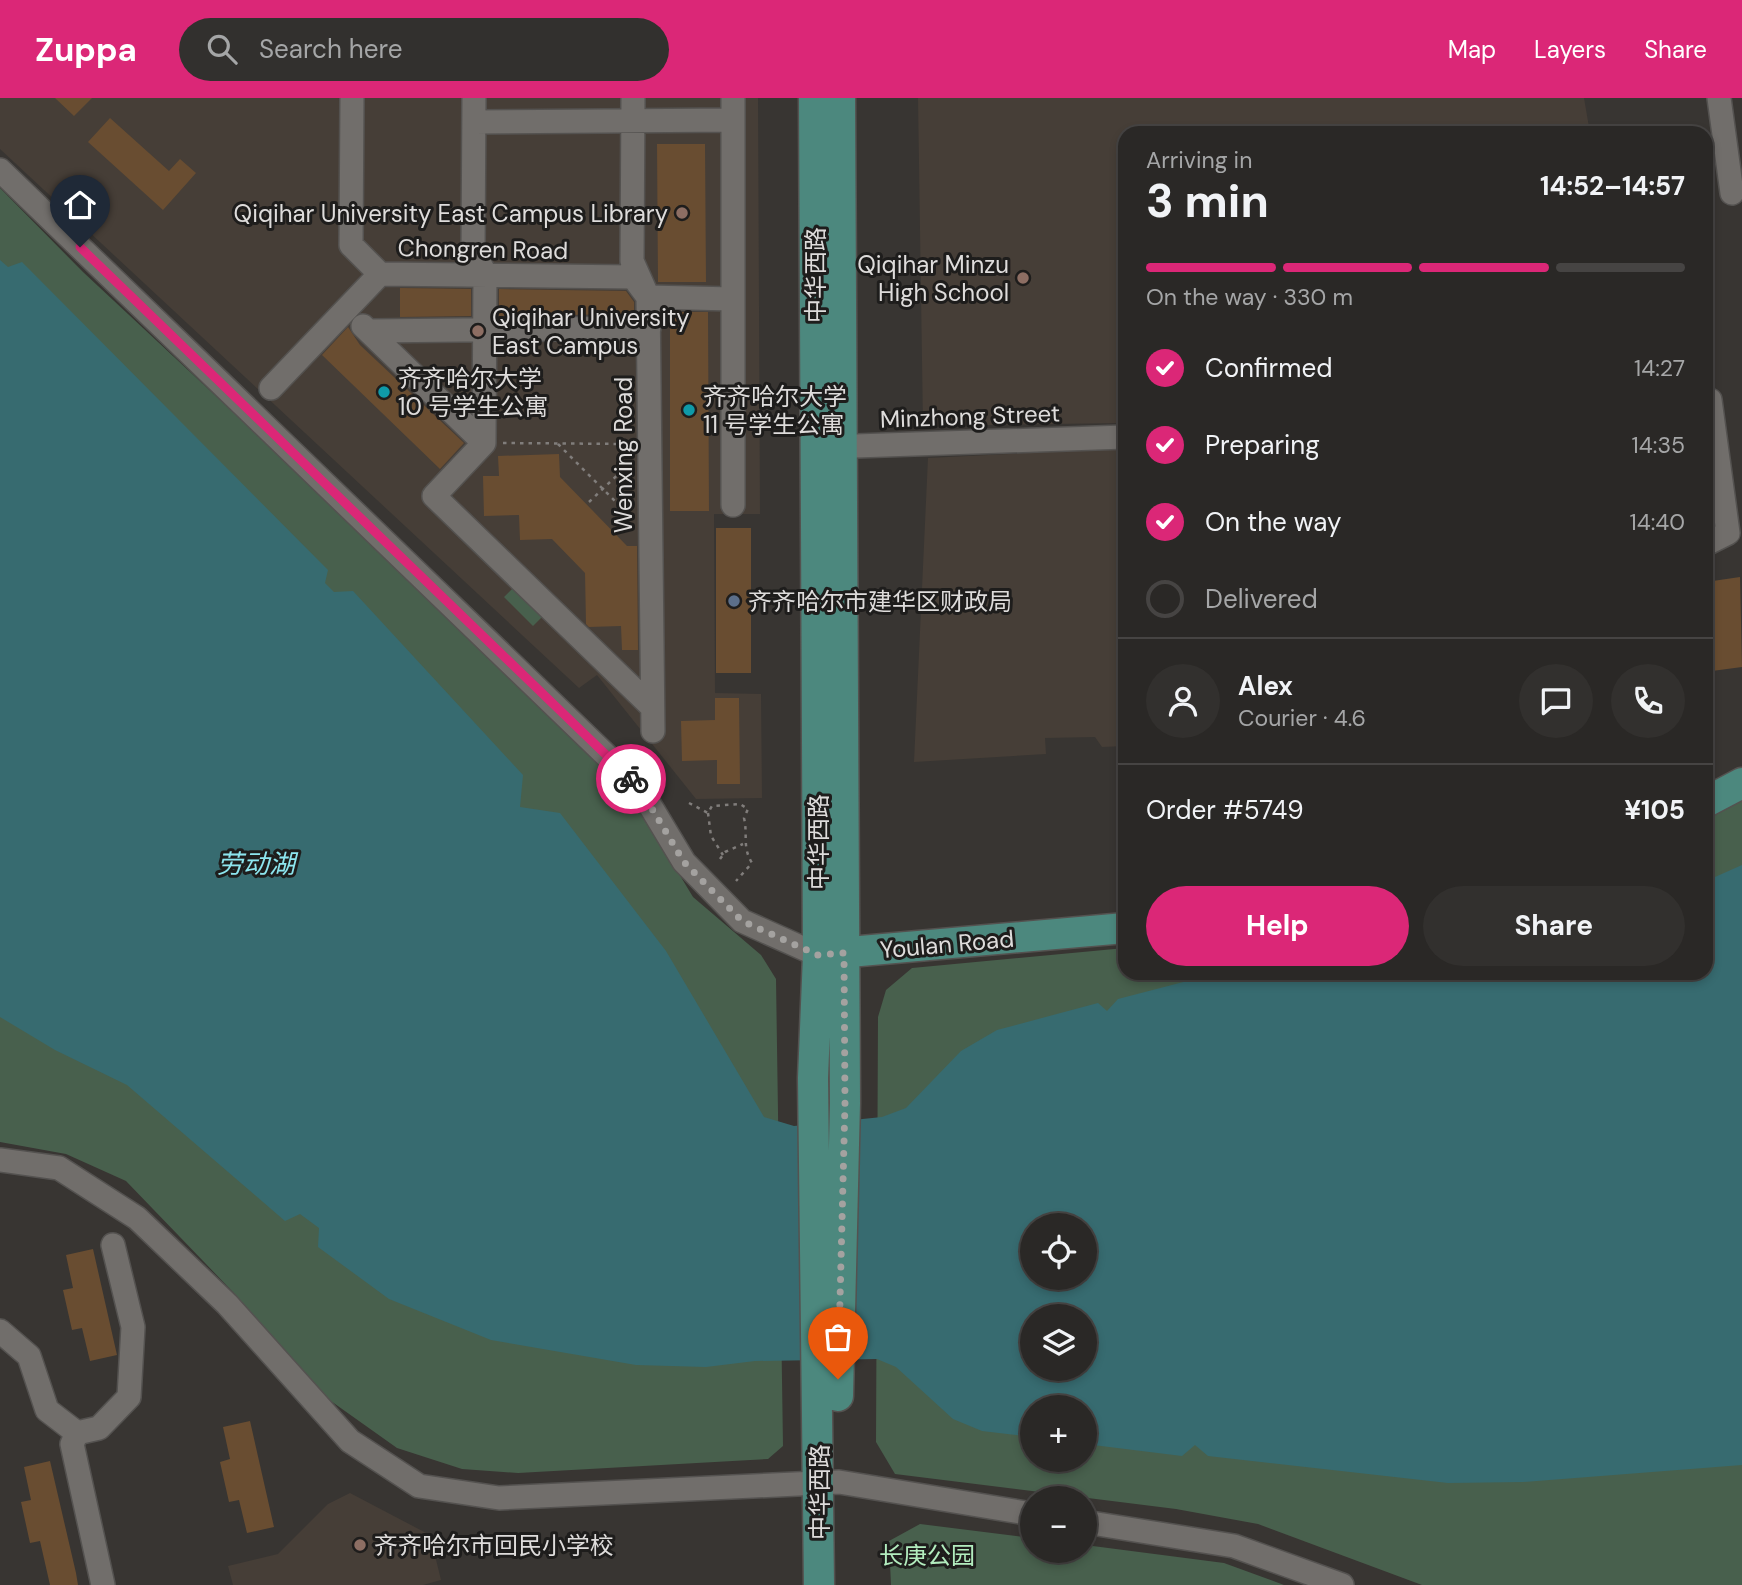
<!DOCTYPE html>
<meta charset="utf-8">
<style>
:root{--surface:#2a2826;--page:#32302e;--text:#f1f3f6;--muted:#a5a6a7;--line:#464443;--accent:#db2777}
body{margin:0;font-family:"DM Sans","Noto Sans SC",sans-serif;background:var(--page);color:var(--text);height:100vh;display:flex;flex-direction:column;font-size:26px;white-space:nowrap}
*{box-sizing:border-box;margin:0}
p{font-size:23px;color:var(--muted)}
.icon{flex:none;width:38px;height:38px;fill:none;stroke:currentColor;stroke-width:2;stroke-linecap:round;stroke-linejoin:round}
.map{position:relative;flex:1;overflow:hidden}
.side{position:absolute;left:1118px;top:28px;width:595px;height:854px;display:flex;flex-direction:column;background:var(--surface);border-radius:21px;box-shadow:0 4px 10px #0003,0 0 0 2px var(--line)}
.side>*{flex:none}
.buttons{position:absolute;left:1020px;top:1115px;display:grid;gap:14px}
.buttons a{display:grid;place-items:center;width:77px;height:77px;border-radius:50%;background:var(--surface);box-shadow:0 4px 10px #0003,0 0 0 2px var(--line);font-size:35px}
.pin{position:absolute;display:grid;place-items:center;width:60px;height:60px;color:#fff;margin:-72px -30px;border-radius:50% 50% 50% 0;rotate:-45deg;box-shadow:0 0 7px #0007}
.pin .icon{rotate:45deg}
.courier{position:absolute;display:grid;place-items:center;width:70px;height:70px;margin:-35px;border:5px solid #db2777;border-radius:50%;background:#fff;color:#222;box-shadow:0 2px 9px #0007}
.summary em{font-style:normal;font-weight:700}
.summary div{display:flex;flex-direction:column-reverse}
.summary{display:flex;align-items:center;justify-content:space-between;height:119px;padding:0 28px}
h1{font-size:46px;font-weight:700;line-height:52px}
.bar{display:grid;grid-template-columns:repeat(4,1fr);gap:10px 7px;align-content:center;height:84px;padding:0 28px}
.bar i{height:9px;border-radius:5px;background:var(--line)}
.bar .selected{background:var(--accent)}
.bar p{grid-column:span 4}
.line{display:flex;align-items:center;gap:18px;padding:0 28px;border-top:2px solid var(--line)}
.line div{flex:1}
.round{display:grid;place-items:center;flex:none;width:74px;height:74px;border-radius:37px;background:var(--page)}
ol{padding:0 28px;list-style:none}
li{display:flex;align-items:center;gap:21px;height:77px}
li p{margin-inline-start:auto}
li .icon{padding:7px;border-radius:50%;background:var(--accent);color:#fff;stroke-width:4}
li:last-child{color:var(--muted)}
li i{width:38px;height:38px;border:4px solid var(--line);border-radius:50%}
.cta{display:flex;gap:14px;margin-top:auto;padding:14px 28px}
.cta a{flex:1;height:80px;border-radius:42px;background:var(--accent);color:#fff;font-size:28px;font-weight:700;line-height:80px;text-align:center}
.cta a+a{background:var(--page);color:var(--text)}
header{display:flex;align-items:center;gap:42px;box-sizing:border-box;height:98px;padding:0 35px;background:var(--accent);color:#fff}
header strong{font-size:33px}
nav{display:flex;gap:38px;margin-inline-start:auto;font-size:24px}
.search{width:490px;height:63px;background:var(--page);display:flex;align-items:center;gap:18px;box-sizing:border-box;padding:0 24px;border-radius:38px;color:var(--muted);font-size:26px}
.map>svg:first-child{display:block}
</style>
<header>
<strong>Zuppa</strong>
<div class="search"><svg class="icon" aria-label="search" viewBox="0 0 24 24"><circle cx="10" cy="10" r="6"/><path d="M15 15l6 6"/></svg>Search here</div>
<nav><a>Map</a><a>Layers</a><a>Share</a></nav>
</header>
<div class="map">
<svg width="1742" height="1487" viewBox="0 0 1742 1487">
<rect width="100%" height="100%" fill="#383532"/>
<path fill="#463e37" d="M0,0h758l2,416h-46l1,179 46,1 1,104 -66,1 -99,-124 -18,13 -579,-539z
M918,0h666l6,35h-465v290l-202,3z
M1125,350v298l-23,1 -7,-10 -50,1 1,16 -132,8 14,-304z
M350,1395l80,42 11,45 -18,5h-190l-5,-19 50,-12 50,-50z"/>
<path fill="#48604d" fill-rule="evenodd" d="M0,90l83,84 454,424 72,73 35,47 49,81 68,58 15,24 7,467 -15,13 -250,14 -56,-4 -65,-21 -69,-49 -96,-108 -106,-110 -60,-27 -66,-12z
M520,483l29,29 -16,16 -29,-29z
M1742,697v790h-320l-164,-61 -82,-15 -281,-35 -19,-32 2,-425 8,-27 26,-22 213,-20v25h581v-160zM1032,1127h53v53h-53zM1032,1218h53v52h-53zM1032,1309h53v53h-53z
M920,1426l112,14v12h53v-5l139,18 60,22h-393l-2,-44z"/>
<path fill="#376b70" fill-rule="evenodd" d="M0,162l8,7 14,-5 306,308 -3,13 9,9 19,-1 170,184 -3,32 40,6 106,138 98,166 30,9 88,-9 24,-9 55,-57 36,-21 101,-27 9,8 11,-12 100,-26h488v-92l36,-16v600l-219,17 -75,1 -240,-27 -13,-11 -13,11 -97,-12v-37h-53v30l-50,-6 -29,-12 -57,-52 -19,-8 -122,2 -49,6 -70,-2 -145,-25 -102,-41 -71,-52 1,-19 -19,-14 -15,7 -158,-136 -72,-35 -55,-33zM1032,1127h53v53h-53zM1032,1218h53v52h-53z"/>
<path fill="#694d31" d="M55,0h37l-18,18z
M110,20l59,53 11,-12 16,14 -33,37 -75,-68z
M657,46h48l1,138h-48z
M400,190l71,1v27l-71,1z
M499,191l127,2 8,11v12l-135,2z
M670,214h38l1,199h-39z
M348,229l12,18 104,98 -24,26 -118,-114z
M559,356l1,23 67,69h10l1,104h-16l-1,-24 -32,1 -3,-3 -1,-51 -33,-34 -32,1 -1,-25 -35,1 -1,-40h16l-1,-20z
M1706,380l7,47 -7,3z
M716,430h35v145h-35z
M1740,479l2,90 -30,4 -6,-38v-51z
M715,600h24l1,86h-23v-24l-35,1 -1,-40 34,-1z
M93,1151l24,106 -27,6 -8,-33 -10,2 -9,-40 10,-2 -7,-33z
M250,1323l24,106 -27,6 -8,-33 -10,2 -9,-40 10,-3 -7,-32z
M50,1363l26,112 2,12h-28l-10,-44 -10,2 -9,-41 10,-2 -7,-33z"/>
<g fill="none" stroke-linecap="round" stroke-linejoin="round">
<defs>
<path id="minor" d="M352,0l-1,147 29,29
M474,0l-1,154 12,21 -1,170
M633,0l-1,163 16,36 5,434
M733,0v407
M1719,0l13,95
M474,24l259,-2
M0,72l639,617 45,75 58,59 76,34
M363,228l121,117
M369,233l280,-3
M271,290l109,-114 253,3 15,20 85,2
M484,345l-50,53 218,211
M826,349l299,-10
M1706,446l22,-11 -18,-133
M0,1062l59,8 78,50 90,86 123,137 69,45 80,12 340,-16 193,32
M0,1233l29,25 18,54 30,23 -5,11 31,141
M77,1335l22,-5 30,-31 4,-70 -20,-82
M1085,1424l149,24 108,39"/>
<path id="major" d="M814,0l4,857 -5,123 6,507
M1706,704l36,-19
M826,856l299,-26
M838,1298l7,-293 -5,-1005"/>
</defs>
<use href="#minor" stroke="#545250" stroke-width="26"/>
<use href="#major" stroke="#545250" stroke-width="33"/>
<path stroke="#807d7b" stroke-width="2.5" stroke-dasharray="3.5 5" stroke-linecap="butt" d="M503,345l126,1
M558,346l74,74
M589,404l41,-39
M689,705l19,10 4,-7 28,-2 8,5 -4,9c4,17 -2,29 8,45l-16,18
M708,715l3,23 12,19
M720,761l5,-7 18,-8"/>
<use href="#minor" stroke="#716e6b" stroke-width="23"/>
<use href="#major" stroke="#4c887e" stroke-width="30"/>
</g>
<g fill="none" stroke-linecap="round" stroke-linejoin="round">
<path stroke="#a4a2a0" stroke-width="7" stroke-dasharray="0 12.6" d="M631,681l8,8 45,75 58,59 76,34 26,-2 1,150 -7,276"/>
<path stroke="#db2777" stroke-width="9" d="M80,149l551,532"/>
</g>
<g fill="#8d6e63" stroke="#1e1d1c" stroke-width="2.5">
<circle cx="682" cy="115" r="7"/>
<circle cx="1023" cy="180" r="7"/>
<circle cx="478" cy="233" r="7"/>
<circle cx="360" cy="1447" r="7"/>
</g>
<g fill="#0f9aa8" stroke="#1e1d1c" stroke-width="2.5">
<circle cx="384" cy="294" r="7"/>
<circle cx="689" cy="312" r="7"/>
</g>
<circle fill="#5c6f8a" stroke="#1e1d1c" stroke-width="2.5" cx="734" cy="503" r="7"/>
<g text-anchor="middle" dominant-baseline="central" stroke-width="6" stroke-linejoin="round" paint-order="stroke">
<g font-size="24" fill="#dedcdb" stroke="#1e1d1c" text-anchor="start">
<text x="668" y="115" text-anchor="end">Qiqihar University East Campus Library</text>
<text x="1009" y="166" text-anchor="end">Qiqihar Minzu<tspan x="1009" dy="28">High School</tspan></text>
<text x="492" y="219">Qiqihar University<tspan x="492" dy="28">East Campus</tspan></text>
<text x="398" y="280">齐齐哈尔大学<tspan x="398" dy="28">10 号学生公寓</tspan></text>
<text x="703" y="298">齐齐哈尔大学<tspan x="703" dy="28">11 号学生公寓</tspan></text>
<text x="748" y="503">齐齐哈尔市建华区财政局</text>
<text x="374" y="1447">齐齐哈尔市回民小学校</text>
</g>
<g font-size="24" fill="#dedcdb" stroke="#1e1d1c">
<text transform="translate(483 151) rotate(1)">Chongren Road</text>
<text transform="translate(815 177) rotate(-90)">中华西路</text>
<text transform="translate(970 318) rotate(-2)">Minzhong Street</text>
<text transform="translate(623 357) rotate(-90)">Wenxing Road</text>
<text transform="translate(818 744) rotate(-90)">中华西路</text>
<text transform="translate(947 846) rotate(-5)">Youlan Road</text>
<text transform="translate(819 1394) rotate(-90)">中华西路</text>
</g>
<g font-size="24" fill="#b2ecbe" stroke="#1e1d1c">
<text x="927" y="1457">长庚公园</text>
</g>
<g font-size="26" font-style="italic" fill="#8de6ef" stroke="#1e1d1c">
<text x="256" y="766">劳动湖</text>
</g>
</g>
</svg>
<div class="buttons">
<a><svg class="icon" aria-label="locate" viewBox="0 0 24 24"><circle cx="12" cy="12" r="6"/><path d="M12 2v4M12 18v4M2 12h4M18 12h4"/></svg></a>
<a><svg class="icon" aria-label="layers" viewBox="0 0 24 24"><path d="M12 4l9 5-9 5-9-5zM3 14l9 5 9-5"/></svg></a>
<a>+</a>
<a>−</a>
</div>
<div class="pin" style="left:838px;top:1281px;background:#ea580c"><svg class="icon" aria-label="bag" viewBox="0 0 24 24"><path d="M5 8h14l-1 12H6zM9 8a3 3 0 0 1 6 0"/></svg></div>
<div class="pin" style="left:80px;top:149px;background:#1f2937"><svg class="icon" aria-label="home" viewBox="0 0 24 24"><path d="M3 11l9-7 9 7M6 9v11h12V9"/></svg></div>
<div class="courier" style="left:631px;top:681px"><svg class="icon" aria-label="bike" viewBox="0 0 24 24"><circle cx="6" cy="16" r="4"/><circle cx="18" cy="16" r="4"/><path d="M6 16l4-8h5l3 8M10 8l3 8H6M13 5h3"/></svg></div>
<section class="side">
<div class="summary"><div><h1>3 min</h1><p>Arriving in</p></div><em>14:52–14:57</em></div>
<div class="bar"><i class="selected"></i><i class="selected"></i><i class="selected"></i><i></i><p>On the way · 330 m</p></div>
<ol>
<li><svg class="icon" aria-label="check" viewBox="0 0 24 24"><path d="M5 12l5 5 9-10"/></svg>Confirmed<p>14:27</p></li>
<li><svg class="icon" aria-label="check" viewBox="0 0 24 24"><path d="M5 12l5 5 9-10"/></svg>Preparing<p>14:35</p></li>
<li><svg class="icon" aria-label="check" viewBox="0 0 24 24"><path d="M5 12l5 5 9-10"/></svg>On the way<p>14:40</p></li>
<li><i></i>Delivered</li>
</ol>
<div class="line" style="height:126px"><a class="round"><svg class="icon" aria-label="person" viewBox="0 0 24 24"><circle cx="12" cy="8" r="4"/><path d="M4 21q1-7 8-7t8 7"/></svg></a><div><b>Alex</b><p>Courier · 4.6</p></div><a class="round"><svg class="icon" aria-label="chat" viewBox="0 0 24 24"><path d="M4 5h16v11H9l-5 4z"/></svg></a><a class="round"><svg class="icon" aria-label="phone" viewBox="0 0 24 24"><path d="M5 4h4l2 5-3 2q2 4 5 5l2-3 5 2v4C11 20 4 13 5 4z"/></svg></a></div>
<div class="line" style="height:91px"><div>Order #5749</div><b>¥105</b></div>
<div class="cta"><a>Help</a><a>Share</a></div>
</section>
</div>
